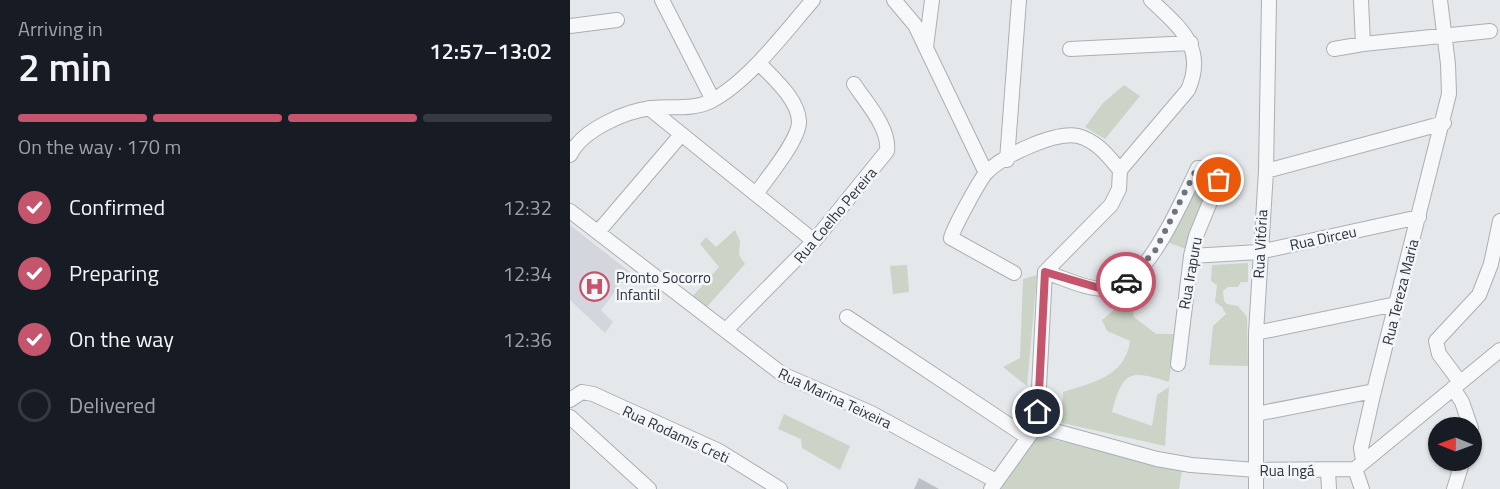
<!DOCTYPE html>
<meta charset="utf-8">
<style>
:root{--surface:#171b24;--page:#20242c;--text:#f1f3f6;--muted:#9ea1a6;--line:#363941;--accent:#c5546d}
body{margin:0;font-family:"Titillium Web",sans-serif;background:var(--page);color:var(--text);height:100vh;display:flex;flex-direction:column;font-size:22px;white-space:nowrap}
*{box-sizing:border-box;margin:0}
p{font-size:20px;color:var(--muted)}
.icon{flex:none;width:33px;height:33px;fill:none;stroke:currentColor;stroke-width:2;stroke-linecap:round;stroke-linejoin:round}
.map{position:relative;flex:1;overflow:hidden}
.side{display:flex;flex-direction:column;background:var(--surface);width:570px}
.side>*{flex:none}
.needle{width:39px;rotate:271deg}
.tools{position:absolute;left:858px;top:417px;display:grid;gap:12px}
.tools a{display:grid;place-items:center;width:54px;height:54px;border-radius:50%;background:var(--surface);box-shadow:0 2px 4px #0004;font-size:30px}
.pin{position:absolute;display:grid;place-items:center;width:51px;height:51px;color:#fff;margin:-26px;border:3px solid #fff;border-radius:50%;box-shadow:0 2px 6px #0007}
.courier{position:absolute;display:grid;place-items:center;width:60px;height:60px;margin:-30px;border:4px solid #c5546d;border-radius:50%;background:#fff;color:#222;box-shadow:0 2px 8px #0007}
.headline em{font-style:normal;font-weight:600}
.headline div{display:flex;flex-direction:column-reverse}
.headline{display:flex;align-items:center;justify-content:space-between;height:102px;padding:0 18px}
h1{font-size:39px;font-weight:600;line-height:45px}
.bar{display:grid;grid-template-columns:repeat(4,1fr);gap:9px 6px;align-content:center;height:72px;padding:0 18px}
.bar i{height:8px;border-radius:4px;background:var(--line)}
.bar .current{background:var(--accent)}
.bar p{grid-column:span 4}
ol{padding:0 18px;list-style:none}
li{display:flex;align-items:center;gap:18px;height:66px}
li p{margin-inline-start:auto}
li .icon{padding:6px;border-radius:50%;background:var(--accent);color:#fff;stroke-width:4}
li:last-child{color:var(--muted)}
li i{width:33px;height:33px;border:3px solid var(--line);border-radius:50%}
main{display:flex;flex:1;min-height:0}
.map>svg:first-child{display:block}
</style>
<main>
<section class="side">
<div class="headline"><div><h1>2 min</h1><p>Arriving in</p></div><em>12:57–13:02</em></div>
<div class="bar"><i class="current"></i><i class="current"></i><i class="current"></i><i></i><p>On the way · 170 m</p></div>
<ol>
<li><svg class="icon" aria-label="check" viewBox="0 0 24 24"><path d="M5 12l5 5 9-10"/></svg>Confirmed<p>12:32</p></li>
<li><svg class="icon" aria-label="check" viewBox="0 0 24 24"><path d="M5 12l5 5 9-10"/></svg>Preparing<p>12:34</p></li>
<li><svg class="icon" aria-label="check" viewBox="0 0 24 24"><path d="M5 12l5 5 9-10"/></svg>On the way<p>12:36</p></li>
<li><i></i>Delivered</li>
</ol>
</section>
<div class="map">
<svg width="930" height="489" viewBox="0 0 930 489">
<rect width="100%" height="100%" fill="#e5e8eb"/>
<path fill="#d3d7dd" d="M0,225l60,47 -29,38 12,12 -8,11 -35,-33z"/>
<path fill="#cbd4c6" d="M554,85l16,11 -35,43 -20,-12 18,-24z
M630,172l16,5 -30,72 -19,-7z
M165,230l5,11 -1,14 6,9 -39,44 -14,-11 27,-30 -19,-23 6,-7 10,10z
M678,263v19h-7l-3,5h-10l-5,4 1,10 3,3 11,2 9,11 1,49 -39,-1 4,-39 13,-12 -4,-7 -7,-5 2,-17 -6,-4 1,-16z
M337,265l2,27 -16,2 -3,-28z
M467,275l-10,111 -24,-19 17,-9 3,-79z
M551,304h11l2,13 22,17h19l-6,48c-39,-12 -46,-12 -57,30l40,14 5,-31 12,-8 -4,59 -103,-23 1,-31c30,-10 62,-15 67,-51l-23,-10 -5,-11z
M214,414l66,32 -10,24 -38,-22 -1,-9 -23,-10z
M465,435l147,35 -3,19h-180z"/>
<path fill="#bcc1c8" d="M349,478l20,11h-25z"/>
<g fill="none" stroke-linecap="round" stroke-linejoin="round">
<defs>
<path id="minor" d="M92,0l51,100
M324,0l21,25 71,148
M791,0l2,44
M0,26l47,-6
M356,47l6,-47
M500,49l121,-6
M764,49l29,-5 127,-13
M79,108l165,133
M0,155c12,-25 55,-44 82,-47 19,-2 42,2 59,-7 38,-20 74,-69 102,-101
M437,160l12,-160
M550,170l68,-80c19,-43 -9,-63 -37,-90
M696,171l178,-48
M186,194c11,-16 44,-55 43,-73 -1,-22 -26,-43 -40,-58
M0,211l212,163 89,39 125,68
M28,232l82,-96
M621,256l68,-4 160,-35
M475,272c19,6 42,18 62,17 39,0 76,-91 91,-121h13l8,8v4l-23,56 -5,20 -13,108
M444,273l-63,-35c2,-9 28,-57 35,-65 16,-17 69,-42 92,-37 19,5 30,20 42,34
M277,317l180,120
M156,330l88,-89 73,-90c3,-23 -22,-50 -33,-67
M686,333l140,-29
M890,382l-21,-28 -3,-13 43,-46 12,-31 9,-43
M883,388l9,14 9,26
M0,400l12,-8 11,2 126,57 61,38
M686,414l118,-23
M0,417l79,72
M467,426l120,33 34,6 65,5 99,-1 145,-119
M467,426l8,-154 66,-67 8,-16 1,-19
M793,461l-2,-13 13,-57 75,-297 -1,-30 -8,-64
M785,469l7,20
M758,470l1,19
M421,489l41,-57
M686,489v-156l10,-162 3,-171
M884,489l9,-29"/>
</defs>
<use href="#minor" stroke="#aaafb5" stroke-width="16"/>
<use href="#minor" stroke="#f7f8fa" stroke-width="14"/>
</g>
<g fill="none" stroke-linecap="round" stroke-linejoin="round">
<path stroke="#6d747e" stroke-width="6" stroke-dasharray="0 10.8" d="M556,282l29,-31 42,-83h14l8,8v4"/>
<path stroke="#c5546d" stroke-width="8" d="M468,412l7,-140 61,18 20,-8"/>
</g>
<defs>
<symbol id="hospital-ring" viewBox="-11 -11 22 22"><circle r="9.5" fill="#f4f6f8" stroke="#c5546d" stroke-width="1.5"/><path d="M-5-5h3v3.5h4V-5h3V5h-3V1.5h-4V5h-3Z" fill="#c5546d"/></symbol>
</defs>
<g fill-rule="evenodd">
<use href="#hospital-ring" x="8" y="270" width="33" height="33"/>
</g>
<g text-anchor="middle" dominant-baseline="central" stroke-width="5" stroke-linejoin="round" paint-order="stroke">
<g font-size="15" fill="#2d3643" stroke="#f4f6f8">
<text transform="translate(265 215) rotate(-50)">Rua Coelho Pereira</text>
<text transform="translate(753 238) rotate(-12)">Rua Dirceu</text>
<text transform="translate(690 244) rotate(-87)">Rua Vitória</text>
<text transform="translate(620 273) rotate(-80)">Rua Irapuru</text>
<text transform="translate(830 292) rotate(-76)">Rua Tereza Maria</text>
<text transform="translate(265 398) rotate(25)">Rua Marina Teixeira</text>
<text transform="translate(106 434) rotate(25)">Rua Rodamis Creti</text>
<text x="717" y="470">Rua Ingá</text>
</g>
<g font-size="15" fill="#2d3643" stroke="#f4f6f8" text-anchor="start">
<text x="46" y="277">Pronto Socorro<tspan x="46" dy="17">Infantil</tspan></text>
</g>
</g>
</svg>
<div class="tools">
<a><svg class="needle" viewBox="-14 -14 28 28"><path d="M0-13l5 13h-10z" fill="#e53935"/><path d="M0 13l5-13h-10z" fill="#9ea1a6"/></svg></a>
</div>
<div class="pin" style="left:649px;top:180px;background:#ea580c"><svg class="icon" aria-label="bag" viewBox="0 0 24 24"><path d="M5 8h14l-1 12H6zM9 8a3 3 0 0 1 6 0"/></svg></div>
<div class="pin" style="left:468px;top:412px;background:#1f2937"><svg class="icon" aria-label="home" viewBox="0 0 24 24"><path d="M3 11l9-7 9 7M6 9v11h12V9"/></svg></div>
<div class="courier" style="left:556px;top:282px"><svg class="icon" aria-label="car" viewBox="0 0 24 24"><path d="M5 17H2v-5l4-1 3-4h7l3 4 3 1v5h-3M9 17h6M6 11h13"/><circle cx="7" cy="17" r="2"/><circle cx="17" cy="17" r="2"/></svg></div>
</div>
</main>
